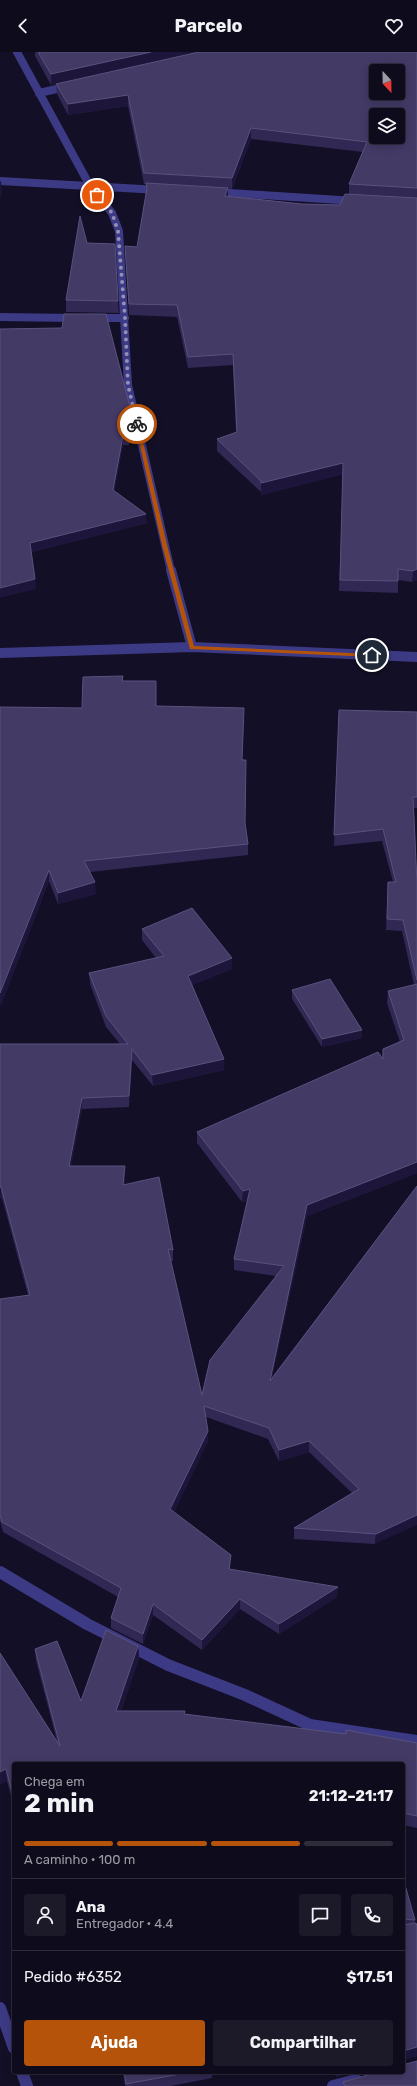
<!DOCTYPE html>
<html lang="pt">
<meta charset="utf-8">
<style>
:root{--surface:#0e0b1c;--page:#1c1929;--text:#f1f3f6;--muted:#9b9ba3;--line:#2e2b3b;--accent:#b45309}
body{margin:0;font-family:Rubik,sans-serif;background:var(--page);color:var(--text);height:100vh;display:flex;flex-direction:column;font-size:15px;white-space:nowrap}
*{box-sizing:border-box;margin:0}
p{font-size:13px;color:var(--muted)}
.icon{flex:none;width:22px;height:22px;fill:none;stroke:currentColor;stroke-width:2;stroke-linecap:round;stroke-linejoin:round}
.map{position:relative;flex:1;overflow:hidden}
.drawer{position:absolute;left:12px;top:1710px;width:393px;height:312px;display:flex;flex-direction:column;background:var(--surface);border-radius:4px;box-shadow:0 2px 10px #0003,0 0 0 1px var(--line)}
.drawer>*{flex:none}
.needle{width:26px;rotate:158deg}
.tools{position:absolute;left:369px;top:12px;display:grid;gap:8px}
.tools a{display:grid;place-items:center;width:36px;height:36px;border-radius:4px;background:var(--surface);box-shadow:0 2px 10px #0003,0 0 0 1px var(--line);font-size:20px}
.pin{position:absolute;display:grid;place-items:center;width:34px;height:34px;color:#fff;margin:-17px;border:2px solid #fff;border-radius:50%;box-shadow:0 1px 4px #0007}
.courier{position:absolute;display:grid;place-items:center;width:40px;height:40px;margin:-20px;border:3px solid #b45309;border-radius:50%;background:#fff;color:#222;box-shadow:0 1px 5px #0007}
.headline em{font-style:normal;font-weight:700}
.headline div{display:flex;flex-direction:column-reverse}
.headline{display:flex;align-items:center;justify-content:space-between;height:68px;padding:0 12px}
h1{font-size:26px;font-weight:700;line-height:30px}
.bar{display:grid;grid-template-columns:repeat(4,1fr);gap:6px 4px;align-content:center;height:48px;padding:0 12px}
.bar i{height:5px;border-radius:3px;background:var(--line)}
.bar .current{background:var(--accent)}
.bar p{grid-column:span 4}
.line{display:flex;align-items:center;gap:10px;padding:0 12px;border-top:1px solid var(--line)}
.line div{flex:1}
.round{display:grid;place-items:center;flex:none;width:42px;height:42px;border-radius:4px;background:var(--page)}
.button{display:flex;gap:8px;margin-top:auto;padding:8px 12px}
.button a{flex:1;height:46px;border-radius:4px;background:var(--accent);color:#fff;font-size:16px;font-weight:700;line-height:46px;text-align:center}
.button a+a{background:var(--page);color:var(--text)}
header{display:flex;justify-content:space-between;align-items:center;height:52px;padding:0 12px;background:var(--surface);font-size:18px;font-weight:700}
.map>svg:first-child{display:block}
</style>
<header><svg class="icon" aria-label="back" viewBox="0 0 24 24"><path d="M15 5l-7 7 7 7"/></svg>Parcelo<svg class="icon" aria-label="heart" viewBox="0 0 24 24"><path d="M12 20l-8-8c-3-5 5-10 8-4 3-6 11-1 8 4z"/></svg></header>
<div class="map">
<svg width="417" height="2034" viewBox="0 0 417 2034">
<rect width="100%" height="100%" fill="#130f26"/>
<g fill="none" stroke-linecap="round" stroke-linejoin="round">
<path stroke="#3d3a85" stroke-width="8" d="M17,0l73,134 22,27 7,18 9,154 43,186
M39,41l31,-7
M0,129l159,9
M215,140l140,9
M0,265l75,1
M93,266h32"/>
<path stroke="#3d3a85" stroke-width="10" d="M171,518l21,77"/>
<path stroke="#3d3a85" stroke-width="12" d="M0,1520l87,52 81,41 77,30 65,30 107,16
M0,1956l14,40
M22,2020l5,14
M333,2034l23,-6"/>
<path stroke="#3d3a85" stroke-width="10" d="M0,601l192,-6 225,10"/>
</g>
<path fill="#312854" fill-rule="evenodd" d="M35,0h163l-147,33 -16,-29z
M417,0v528l-5,2 -14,-2v13l-59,-2 4,-117 -82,21v-3l-44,-41v-12l19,-6 -3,-68 -45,3 -11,-51 -48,-2 -4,-69 12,1 9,-54v-9h-2l-16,-78 -60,9 -11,-21 -1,-10zM251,87l112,13 -14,32v11l-9,10 -38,-1 -74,-8v-8l4,1z
M66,248l52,1 1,12 -53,-1z
M0,277l130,87 -1,29h-6l-9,46 33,32 -116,29 4,27 1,10z
M123,624v5l33,25 87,54 2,64 3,20v11l-158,17 6,22 -38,10 -9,-23 -49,126 82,-299z
M339,658l78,2v96h-3l3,75v290l-110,43 -35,161 145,-191 -42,358 -81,-5v-11l58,-35 -43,-41 -30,9 -11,-22 -62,-22 2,24 -34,71 57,54 -1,3 107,28 -58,37 -39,-25 -38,41 -49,-35 -10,29 -32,-16v-10l7,-21 -115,-65 -3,-11v-222l28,-4 -26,-97 -2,1v-155h120l-14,-17 -16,-43 -1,-11 67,-15 -14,-18v-11l90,40 -40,16 32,85 -71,16 -21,-26 -3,47 -47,2 -11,57 54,11v8l48,65v11h-2l31,134 74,-119 -42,-6v-11l13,-58 -5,1 -45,-59v-11l185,-73 1,-10 17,-7 -13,-39 1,-12 26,-6 -12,-54 -16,-1 2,-48h5l-11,-41 -48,5z
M292,938l70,40v8l-40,9 -30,-48z
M138,1594l1,12 -18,53 64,3 232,29v85l-14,-3v-61h-389v44l-7,-27 -7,3v-131l57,88 -21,-80 -1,-12 46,52z
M403,1826l12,42 2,136 -14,4z
M123,2020h89v6l-41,8h-46z
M334,2020h22l-19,5z"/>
<path fill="#1d163a" d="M151,0h47l-147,33v-11z
M128,43v11l-60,9v-11z
M251,76v11l-19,50v-11z
M1,128l1,13 -2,6v-16z
M228,136v11l-3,-3z
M130,355v9l-1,29v-9z
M123,384v9l-10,54v-9z
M343,411v11l-82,21v-12z
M146,462l1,9 -117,29v-9z
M417,517v11l-5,2 1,-11z
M35,527l1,10 -36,9v-10z
M49,818v11l-49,126v-14z
M95,830l1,12 -38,10v-11z
M232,906v11l-44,18v-11z
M362,978v8l-40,9v-8z
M132,997v11l-3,47v-11z
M224,1007v11l-71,16 -1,-11z
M82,1046v11l-13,68v-11z
M417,1110v11l-110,43 -38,175 1,-10 37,-176z
M125,1114v11l-1,19 -1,-11z
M0,1135h1l1,11 -2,1z
M250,1137v11l-8,2 1,-11z
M208,1379v10l-37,78 -1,-10z
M309,1389v11l-30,9v-11z
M417,1463v10l-42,19 1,-10z
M231,1503v11l-2,13v-10z
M338,1535l-1,10 -58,37v-10z
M240,1547v10l-38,41v-10z
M153,1552v11l-10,29v-10z
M138,1594l1,12 -22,65 -1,-12z
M6,1717l1,12 -7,3v-12z
M417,1995v9l-14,4v-9z
M337,2020h19l-19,5z"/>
<path fill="#433a66" stroke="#5a527e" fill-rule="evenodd" d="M38,0h113l-100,22z
M199,0h218v136l-68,-4 18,-42 -116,-14 -19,50 -88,-5 -16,-78 -60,9 -12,-20zM376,19h22v22h-22zM376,63h22v22h-22z
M146,131l82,5 -3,8 77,8 38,1 5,-11 72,4v371l-4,2 -15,-2v12l-58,-1 3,-117 -82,20v-2l-44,-42 20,-7 -4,-78 -45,3 -11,-52 -48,-1 -4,-58 12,1 10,-59z
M80,164l7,27 28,1 3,57 -52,-1z
M64,262h42l24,93 -1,29h-6l-10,54 33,24 -116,29 5,36 -35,9v-259l62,-1z
M123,624l-1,5h34v25l88,2 -2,52h4l-1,63 3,21 -164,17 11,21 -37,11 -9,-23 -49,123v-286l82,1 1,-31z
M339,658l78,2v85h-4l4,86v97l-14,-60 -16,-1 1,-37h8l-13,-53 -49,6z
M192,856l40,50 -44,18 36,83 -72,16 -20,-26 -3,47 -47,2 -13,68h56l-2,19 36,-8 14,73 -5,-1 34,146 8,-35 74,-94 -50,-7 16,-70 -7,2 -46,-59 181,-80 5,7v-10l21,-9 -16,-49 29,-7v178l-110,43 -37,176 147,-195v329l-41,19 -82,-6 65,-39 -50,-48 -30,9 -10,-22 -65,-22 4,25 -38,78 61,46 -2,14 109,18 -59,37 -39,-25 -38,41 -49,-36 -10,30 -32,-16 10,-30 -119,-66 -2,-7v-216l30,-4 -29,-108h-1v-143h128l-22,-28 -17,-43 75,-17 -22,-27z
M330,927l32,51 -40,9 -30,-49z
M106,1578l32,16 -22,65h69l-1,3 162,20v-4l71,13v73l-14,-3v-49h-389v37l-8,-32 -6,3v-119l60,93 -25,-97 22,-8 24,60z
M403,1826l12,42 -12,-1z
M416,1871l1,3v121l-14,4v-126z
M417,2009v25h-72l-2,-4 35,-10h25v-9l3,1z
M124,2020h67l-65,12z"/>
<path fill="#b45309" d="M135,371l4,1 28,121 27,101 178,8 2,3 -184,-8 -28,-104z"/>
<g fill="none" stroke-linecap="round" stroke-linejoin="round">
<path stroke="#948fb3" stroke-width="4" stroke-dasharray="0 7.2" d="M97,143l15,18 6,18 7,87 3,67 9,39"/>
</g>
</svg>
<div class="tools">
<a><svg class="needle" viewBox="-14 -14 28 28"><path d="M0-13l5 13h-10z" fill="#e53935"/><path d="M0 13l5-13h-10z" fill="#9b9ba3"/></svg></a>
<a><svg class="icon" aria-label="layers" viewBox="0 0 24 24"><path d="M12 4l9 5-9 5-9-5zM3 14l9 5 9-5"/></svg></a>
</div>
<div class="pin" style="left:97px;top:143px;background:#ea580c"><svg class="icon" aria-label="bag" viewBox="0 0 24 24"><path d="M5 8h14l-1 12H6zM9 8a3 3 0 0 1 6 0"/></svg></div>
<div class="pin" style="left:372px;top:603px;background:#1f2937"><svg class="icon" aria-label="home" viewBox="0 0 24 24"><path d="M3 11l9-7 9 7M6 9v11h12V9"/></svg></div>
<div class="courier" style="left:137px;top:372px"><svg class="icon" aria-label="bike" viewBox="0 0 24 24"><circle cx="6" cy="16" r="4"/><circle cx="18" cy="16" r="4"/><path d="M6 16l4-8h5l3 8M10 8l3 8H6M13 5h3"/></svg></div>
<section class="drawer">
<div class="headline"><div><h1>2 min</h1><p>Chega em</p></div><em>21:12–21:17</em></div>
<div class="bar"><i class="current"></i><i class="current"></i><i class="current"></i><i></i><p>A caminho · 100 m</p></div>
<div class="line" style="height:72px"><a class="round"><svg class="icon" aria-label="person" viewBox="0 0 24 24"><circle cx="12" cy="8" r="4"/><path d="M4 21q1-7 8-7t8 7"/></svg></a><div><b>Ana</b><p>Entregador · 4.4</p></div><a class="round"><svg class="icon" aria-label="chat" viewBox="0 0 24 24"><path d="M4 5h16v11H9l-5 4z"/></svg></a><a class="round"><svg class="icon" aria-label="phone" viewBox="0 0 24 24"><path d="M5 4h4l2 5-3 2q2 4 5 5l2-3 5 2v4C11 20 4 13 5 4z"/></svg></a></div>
<div class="line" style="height:52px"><div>Pedido #6352</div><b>$17.51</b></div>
<div class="button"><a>Ajuda</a><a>Compartilhar</a></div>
</section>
</div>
